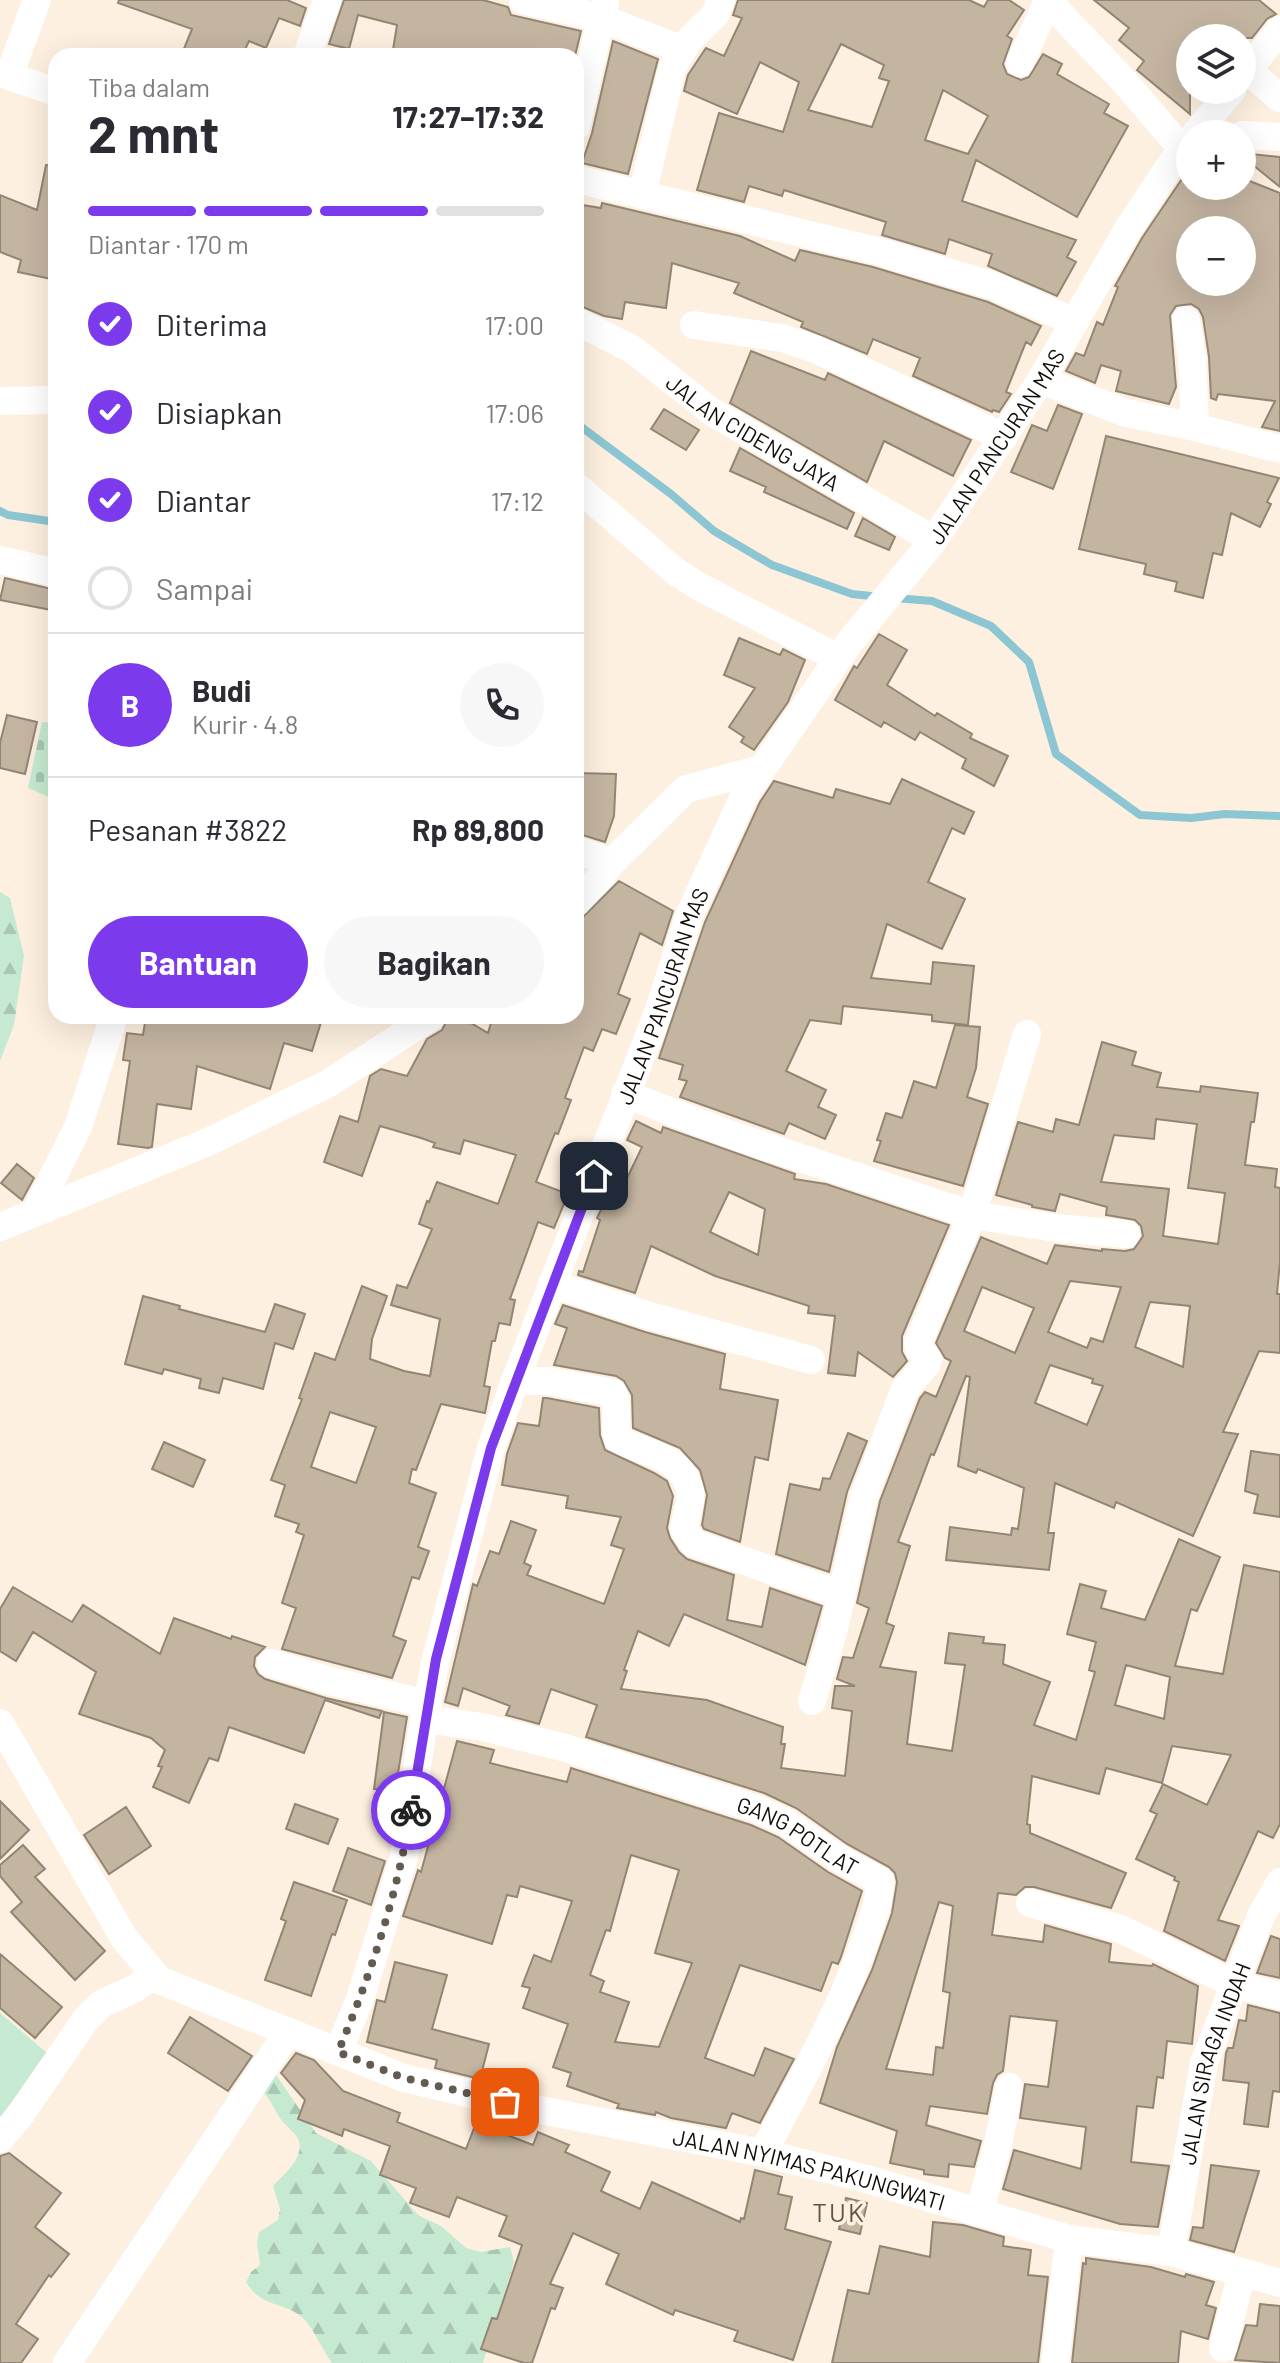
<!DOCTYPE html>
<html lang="id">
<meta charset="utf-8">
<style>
:root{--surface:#fff;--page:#f7f7f7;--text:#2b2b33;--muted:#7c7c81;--line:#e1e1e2;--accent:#7c3aed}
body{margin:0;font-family:Barlow,sans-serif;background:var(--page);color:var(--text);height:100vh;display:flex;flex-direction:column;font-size:30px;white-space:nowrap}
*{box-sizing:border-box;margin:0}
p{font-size:26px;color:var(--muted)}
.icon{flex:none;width:44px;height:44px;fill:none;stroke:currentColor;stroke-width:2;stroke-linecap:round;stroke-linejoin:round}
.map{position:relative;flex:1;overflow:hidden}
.panel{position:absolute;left:48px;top:48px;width:536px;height:976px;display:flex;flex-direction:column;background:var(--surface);border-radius:24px;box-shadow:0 8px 32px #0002}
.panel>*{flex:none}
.buttons{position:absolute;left:1176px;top:24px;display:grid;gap:16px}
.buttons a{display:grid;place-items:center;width:80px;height:80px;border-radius:50%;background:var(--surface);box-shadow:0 8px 32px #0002;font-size:40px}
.pin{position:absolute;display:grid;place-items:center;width:68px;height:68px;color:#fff;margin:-34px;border-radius:16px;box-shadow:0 4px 12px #0006}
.courier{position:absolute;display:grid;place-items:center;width:80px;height:80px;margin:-40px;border:6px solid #7c3aed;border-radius:50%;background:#fff;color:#222;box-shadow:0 2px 10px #0007}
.overview em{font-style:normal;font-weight:700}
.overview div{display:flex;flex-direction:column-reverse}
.overview{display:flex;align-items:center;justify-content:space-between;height:136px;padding:0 40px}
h1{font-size:52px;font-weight:700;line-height:60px}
.bar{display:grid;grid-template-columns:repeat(4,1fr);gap:12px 8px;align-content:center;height:96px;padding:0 40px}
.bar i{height:10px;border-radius:6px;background:var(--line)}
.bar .current{background:var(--accent)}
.bar p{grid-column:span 4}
.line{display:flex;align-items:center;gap:20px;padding:0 40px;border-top:2px solid var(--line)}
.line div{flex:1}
.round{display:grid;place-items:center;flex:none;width:84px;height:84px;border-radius:42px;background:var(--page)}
ol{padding:0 40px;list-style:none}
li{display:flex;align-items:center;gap:24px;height:88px}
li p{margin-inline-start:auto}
li .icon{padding:8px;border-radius:50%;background:var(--accent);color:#fff;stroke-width:4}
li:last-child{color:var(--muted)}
li i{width:44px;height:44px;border:4px solid var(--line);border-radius:50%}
.cta{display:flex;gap:16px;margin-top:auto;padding:16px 40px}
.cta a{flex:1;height:92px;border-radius:48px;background:var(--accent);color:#fff;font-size:32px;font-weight:700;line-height:92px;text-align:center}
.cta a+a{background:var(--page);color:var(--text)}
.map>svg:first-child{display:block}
</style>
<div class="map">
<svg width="1280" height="2363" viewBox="0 0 1280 2363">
<defs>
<pattern id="forest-firs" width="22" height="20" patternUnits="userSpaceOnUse" patternTransform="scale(2)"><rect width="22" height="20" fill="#c6ead1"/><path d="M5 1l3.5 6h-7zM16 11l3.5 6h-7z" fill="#a9c7b2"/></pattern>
<pattern id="cemetery-stones" width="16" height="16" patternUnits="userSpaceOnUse" patternTransform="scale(2)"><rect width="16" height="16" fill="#c6ead1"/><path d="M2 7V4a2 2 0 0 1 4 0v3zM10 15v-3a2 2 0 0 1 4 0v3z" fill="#a9c7b2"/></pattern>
</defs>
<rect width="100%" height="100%" fill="#fdf0e0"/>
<path fill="#c6ead1" d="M0,2013l47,40 -47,65z"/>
<path fill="url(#forest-firs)" d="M0,892l10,6 14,58 -10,69 -14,36z
M274,2072l42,61 55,28 47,54 23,11 25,22 15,4 29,-5 4,15 -31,101h-151c-9,-12 -18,-34 -28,-44 -19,-18 -42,-10 -58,-37l5,-10 9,-7 -3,-22 2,-11 19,-12 2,-11 -7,-23c11,-12 35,-31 24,-49 -4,-6 -10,-10 -14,-15 -9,-11 -11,-22 -22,-32z"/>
<path fill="url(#cemetery-stones)" d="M42,722l14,1v77l-28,-12z"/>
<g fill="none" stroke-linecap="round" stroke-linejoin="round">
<path stroke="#8cc6d2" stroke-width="8" d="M576,423l95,71 43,37 58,34 80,29 28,3
M0,511l8,4 48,7
M894,598l38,3 59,25 38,36 27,92 84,61 51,3 34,-4 55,2"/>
</g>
<path fill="#c4b5a1" stroke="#938573" stroke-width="2" fill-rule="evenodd" d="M119,0h168l19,8 -6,18 -21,-8 -13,30 -17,-7 -7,15h-61l11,-27 -74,-26z
M344,0h139l25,7 3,8 70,16 -6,25h-183l5,-31 -39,-10 -9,34 -20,-5z
M738,0h231l15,7 4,-7h21l15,10 -17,26 5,3 -9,25 4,10 14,6 8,-3 14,-23 19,10 -5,10 52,30 -5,9 24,13 -51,91 -101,-57 -14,41 114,39 -9,17 9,5 -19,34 -69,-30 4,-12 -43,-15 -4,15 -63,-19 4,-13 -102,-32 -2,6 -33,-10 -5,16 -47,-12 22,-77 64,19 16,-50 -39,-20 -23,52 -53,-23 4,-16 18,-27 18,8 18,-38 -9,-3zM841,44l43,21 -5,13 10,3 -17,46 -64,-17zM943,90l45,26 -20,38 -43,-14z
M1094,0h165l17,14 -9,5 -15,19h-62v76l-53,-44 7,-9 -25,-21 10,-12z
M613,41l45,18 -30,115 -46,-11 10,-30z
M1242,153l38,4v30l-38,-31z
M46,165l10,1v114l-38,-8 3,-12 -21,-8v-57l37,15z
M1190,167v19h52v-8l38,15v238l-18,-4 13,-26 -57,-7 -2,6 -5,-2 -2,-41 -6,-40 -4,-8 -8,-5 -15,2 -6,9 6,72 -7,17 -53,-13 5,-20 -20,-6 -6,18 -29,-12 10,-18 8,3 13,-34 6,3 15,-38 -3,-1 27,-48zM1190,230h52v52h-52z
M602,203l138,33 55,25 5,-11 73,17 115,35 53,24 -10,19 -5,-3 -20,50 5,2 -12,18 -6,-2 -1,2 -79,-36 7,-18 -47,-19 -6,15 -66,-27 2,-5 -69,-29 5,-10 -67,-20 -6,45 -41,-6 -3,17 -18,-3 -28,-12 7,-61 -7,-1v-38l25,4z
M751,351l74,29 3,-7 143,67 -18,36 -69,-35 -17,41 -137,-79z
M1058,405l24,9 -29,75 -42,-17 21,-47 15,6z
M664,409l35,21 -13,20 -35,-21z
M1106,436l173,42 -12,24 4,2 -11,23 -29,-14 -9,42 -9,-2 -10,45 -28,-7 2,-9 -33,-8 2,-10 -67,-15z
M740,448l114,65 -7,16 -83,-37 2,-5 -36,-16z
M863,518l32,19 -6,13 -34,-14z
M5,578l51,12v21l-56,-11z
M879,634l28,16 -20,35 48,31 2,-3 35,21 -2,4 38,18 -14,30 -32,-18 4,-9 -46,-27 -5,8 -31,-18 -3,5 -46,-27 19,-34 3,2z
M739,638l41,17 3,-6 22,11 -17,42 -34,48 -13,-8 3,-5 -15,-10 26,-39 -31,-13z
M7,715l30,7 -12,52 -25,-6v-25z
M576,773l40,1 -2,42 -9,26 -29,-9z
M902,779l72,33 -10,22 -12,-6 -24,54 37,17 -23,50 -55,-25 -16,54 60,6 2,-22 41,4 -6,59 -36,-4v-6l-89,-9 -2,18 -31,-4 -24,51 40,19 -8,17 18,8 -11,24 -36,-16 -5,11 -104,-37 7,-16 -8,-2 4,-14 -24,-7 46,-136 55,-120 14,-21 59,17 3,-9 54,15z
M619,881l54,30 -11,34 -22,-12 -22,61 12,5 -14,35 -14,-5 -9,22 -9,-4 -19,51 6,2 -13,34 -3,-1 -19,49 32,12 -14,34 -16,-6 -28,77 5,1 -5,25 -11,-2 -4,18h-3l-8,45 6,1 -5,26 -44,-9 -25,66 -4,-1 -3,14 27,10 -18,54 11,4 -10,28 -7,-2 -19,59 13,5 -14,37 -110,-29 14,-41 -14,-5 22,-68 -8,-3 3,-8 -24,-8 10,-31 -14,-5 31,-81 -3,-1 16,-45 20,7 27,-74 25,10 -15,43 -2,20 34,12 26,5 10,-57 -49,-14 6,-20 10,3 25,-59 -13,-5 8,-23 2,1 8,-20 61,22 18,-49 -52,-15 -4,14 -27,-7 2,-4 -14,-5 -41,-12 -18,50 -38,-14 16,-46 18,6 12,-46 11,-7 26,7 20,-37 15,-9 7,-14h10l29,17 5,-17h83v-87l5,-10zM330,1412l46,15 -20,56 -45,-16z
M146,1016h177l-11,35 -28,-8 -14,46 -73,-23 -6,43 -34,-5 -5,43 -4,1 -30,-4 12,-83 -7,-1 4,-27 16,2z
M955,1025l25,2 -4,41 -9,29 21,7 -25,82 -89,-25 7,-20 -4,-1 9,-27 16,5 12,-37 22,7z
M1102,1042l34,10 -4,13 29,8 -4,14 43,5 1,-6 57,7 -4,29h-3l-6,43 32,4 -2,18 5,1v73l-3,33h3v59l-21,-2 -36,81 15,2 -45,102 -77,-34 -2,6 -59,-25 -7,50h6l-5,37 -103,-10 4,-33 61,8 1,-7 6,1 6,-41 -46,-19 -2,4 -18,-7 12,-89 -4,-1 -32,79 -3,-1 -33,88 12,4 -24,77 8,3 -14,41 36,5 -9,72 45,7 13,-86 -20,-2 4,-30 35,4 -1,6 22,2 -2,19 47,18 -16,43 42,15 19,-68 -6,-2 7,-28 -29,-8 13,-50 26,7 -5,17 44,12 34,-81 41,18 -23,54 -6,-2 -16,57 48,8 21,-109 36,7v252l-7,14 -15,-7 -40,89 21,6 -14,35 -61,-30 15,-49 -5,-2 1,-3 -39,-18 21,-45 -7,-3 13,-27 44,21 24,-50 -59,-9 -10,37 -56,-15 -7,26 -67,-18 -5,48 3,1v8l96,40 -15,35 -77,-21h-9l-9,8 -18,-2 -6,42 51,7 2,-17 66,19 -2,18 43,4 1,-2 45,22 -6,58 -25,-3 -4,37 -6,-1 -4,31 -16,-2 -6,56 38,4 -11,61 -38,-3 -117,-35 11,-39 67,19 5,-42 -66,-9 5,-34 23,3 9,-66 -47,-5 -7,55 -6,4 -4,8 -6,31 -57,-8 -4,19 55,16 -7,26 -25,-3 -1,13 -24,-3v-4l-34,-7 7,-32 -77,-28 17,-56 35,-77 20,-57 5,-31 -2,-9 -6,-6 -42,-23 -51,-36 -32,-15 -178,-56 11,-32 -46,-16 -12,35 -33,-9 4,-9 -47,-18 -5,18 -13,-4 28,-118 4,2 13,-35 9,3 12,-33 25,9 -12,33 7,3 -4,9 77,29 20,-55 -13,-4 10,-28 -55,-9 2,-12 -66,-11 5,-31 11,-31 21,3 4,-28h4l52,10 1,27 5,15 49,23 13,8 6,15 -6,32 3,10 9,14 8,7 47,16 -7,45 35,7 8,-39 52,18 -17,59 -121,-51 -15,32 -31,-15 -14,39 3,1 -6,18 86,11 76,27 -2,17h4l-4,24 64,8 7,-65 -20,-3 3,-22h20l-18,-7 6,-22 10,1 16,-50 -12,-5 23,-102 40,-103 5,-6 11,5 15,-36 -6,-3 -9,-15 45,-106 66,27 8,-19 47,6v-2l23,2 9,-2 9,-13 -2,-10 -6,-6 -29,-5 1,-8 -47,-13 -5,17 -23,-4v-2l-36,-10 22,-73 35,10 3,-13 23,6zM1156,1119l41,5 -9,64 37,5 -7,51 -55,-8 6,-47 -68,-7 13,-47 40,4zM1070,1281l51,6 -18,55 -12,-4 -4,10 -39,-16zM982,1287l52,21 -19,45 -51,-22zM1150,1302l40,4 -7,61 -48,-20zM1050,1365l43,14 -1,4 11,3 -16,39 -52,-22zM1126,1665l44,12 -6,42 -49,-14zM939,1902l14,4 -10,85 7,2 -7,55 -7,-1 -3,28 -47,-6z
M636,1121l25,12 2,-6 132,47 -1,5 32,5 123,41 -47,111v16l5,9 -14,16 -35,-25 -3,24 -27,-3 7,-57 -27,-3 1,-7 -94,-30 -64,-30 -16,47 -57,-18 1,-4 4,1 17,-52 -3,-2 12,-25 9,4 24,-50 -15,-7zM729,1192l36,17 -7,46 -48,-23z
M17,1164l17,14 -12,22 -21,-17z
M143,1296l37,10 -1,3 86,23 10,-28 30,10 -12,35 -18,-6 -12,46 -40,-11 -4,15 -20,-5 2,-9 -37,-10 -2,5 -37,-10z
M563,1305l82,27 80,22 -5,35 58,11 -10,60 -13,-3 -15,85 -36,-13 -2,-4 5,-30 -7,-25 -20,-22 -47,-20 -1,-33 -8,-14 -8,-5 -62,-11 13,-37 -12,-4z
M848,1433l19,8 -20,51 -18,80 -53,-18 14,-70 30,6 3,-12 7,1z
M164,1442l41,18 -12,27 -41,-18z
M1251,1451l29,4v62l-26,-4 4,-18 -13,-4z
M13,1587l59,35 11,-17 77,49 14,-36 57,21 1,-3 33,11 -10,10 -1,9 4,8 7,5 61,19 56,13 -3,7 -54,-18 -21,53 -75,-26 -11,34 -9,-3 -20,45 -36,-16 9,-20 -4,-1 7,-16 -14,-12 -72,-24 17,-42 -63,-40 -17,29 -16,-10v-42z
M384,1712l23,5 -12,75 -21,-3z
M457,1741l37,9 -4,13 77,19 4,-14 180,57 27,12 50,35 34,19 -21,66 -3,7 -6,-2 -11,29 -81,-26 -35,93 49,18 11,-28 29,11 -34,64 -28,-10 -6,15 -55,-10 -15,-6 -1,3 -38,-7 2,-4 -52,-18 4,-13 -18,-6 15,-43 -45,-16 7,-20 -8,-2 12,-31 17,7 21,-61 -52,-15 -3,11 -10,-2 -15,49 -89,-28 15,-46 3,2zM631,1855l48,15 -24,83 37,10 -33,84 -44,-5 14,-40 -29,-10 4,-11 -14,-6 16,-45 4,1z
M0,1801l29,29 -29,29z
M295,1804l43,15 -10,25 -42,-15z
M126,1807l25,39 -42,28 -25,-39z
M23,1845l22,24 -10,8 70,74 -30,29 -64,-68 11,-10 -22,-26v-11z
M348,1848l37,13 -14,44 -38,-14z
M294,1882l53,18 -12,35 -3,-1 -21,62 -46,-16 21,-59 -5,-2z
M1271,1936l9,3v39l-23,-5z
M0,1954l62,53 -27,31 -35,-30z
M395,1962l52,13 -15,54 57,15 -9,35 -45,-11 2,-8 -70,-18 10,-42 8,2z
M1248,2005l32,8v79l-7,-1 -5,36 -24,-3 5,-41 -26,-3 3,-27 2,-5h5l6,-28 7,1z
M190,2017l62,39 -24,35 -60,-38z
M296,2053l18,7 29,31 57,22 -3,9 69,27 10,-26 57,22 5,-13 31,13 -4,7 45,20 -9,19 39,18 12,-27 88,40 1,-4 3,1 11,-49 27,7 -4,17 14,3 -7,32 46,13 -38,118 -59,-19 4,-10 -63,-21 -2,5 -67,-31 13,-30 -46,-21 -23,51 13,4 -8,21 -4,-1 -19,55h-8l-43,-14 11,-31 5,1 25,-74 -23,-9 8,-20 -50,-19 -8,20 -39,-14 6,-15 -36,-13 10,-29 -46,-17 -2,7 -44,-17 7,-19 -24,-27z
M9,2153l52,40 -26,34 34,27 -18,23 -2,-2 -33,49 22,15 -17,24h-21v-207z
M1211,2165l48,6 -25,81 -44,-12 3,-13 10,1z
M846,2198l21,5 -7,31 -21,-5z
M933,2222l30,3 41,12 -1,9 28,4 -3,25 20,2 -10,86h-206l16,-73 21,4 11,-48 50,11z
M1086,2258l65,9 34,10 1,-3 28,8 -8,23 10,3 -8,31 -27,-8 -3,32h-106l11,-100 3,1z
M1260,2304l20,2v57l-45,-3 11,-35 11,1z"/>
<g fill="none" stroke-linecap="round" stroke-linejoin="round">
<g stroke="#fff" stroke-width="28">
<path d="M523,0l78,18 82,32"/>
<path d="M1047,0l77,81 58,68"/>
<path d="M307,56l20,-56"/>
<path d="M1020,63l28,-62"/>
<path d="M1247,70l33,28"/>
<path d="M0,72l9,4 28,-76"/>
<path d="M9,76l47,16"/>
<path d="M1242,77l38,-47"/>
<path d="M576,126l29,-124"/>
<path d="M1195,134l37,-44"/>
<path d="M1242,135l38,2"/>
<path d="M576,179l301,72 117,35 80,36"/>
<path d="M642,195l30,-126 15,-27 28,-27 6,-15"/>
<path d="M1186,320l6,38 3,69"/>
<path id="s1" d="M576,321l56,28 80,63 222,128"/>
<path d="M694,325l88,13 36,12 186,87"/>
<path d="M1041,380l85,33 69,14 85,22"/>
<path d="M0,401l56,-1"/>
<path d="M576,486l99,85 23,15 140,72"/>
<path d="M0,560l56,13"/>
<path d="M576,850l36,12"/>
<path d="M576,903l23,-24 13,-17 74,-73 75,-20"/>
<path d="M625,1094l107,41 240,80 84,13 70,6"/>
<path d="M36,1211l42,-84 36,-111"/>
<path d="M0,1227l208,-85 121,-59 103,-67"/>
<path d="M552,1284l98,32 161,44"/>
<path d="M515,1381h34l64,12c7,14 0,31 5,46 27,16 65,15 72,53 2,11 -5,26 -6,37l9,14 149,52"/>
<path d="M271,1663l59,18 98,23"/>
<path d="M812,1701l21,-69 31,-136 41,-107 22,-25 1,-5 -9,-10 -1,-6 54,-128 55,-181"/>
<path id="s2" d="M424,1719l59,8 79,20 195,62 29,13 52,36 42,23c0,19 -7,36 -13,54 -26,76 -67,147 -104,218"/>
<path id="s3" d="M0,1723l124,215 35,42 245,98 126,30 233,45 100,25 206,61 102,13 109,31"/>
<path d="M1030,1903l91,26 113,55 46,12"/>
<path id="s4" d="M338,2052l22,-53 44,-142 20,-138 12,-60 55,-211 24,-67 144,-371 30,-94 56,-122 104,-151 85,-103 107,-160 87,-151 45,-68 17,-21"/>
<path d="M0,2139l20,-24 66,-96 15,-15 35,-16 17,-13"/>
<path d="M979,2213l20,-73 10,-53"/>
<path id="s5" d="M1171,2252l33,-189 57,-147 19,-34"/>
<path d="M1223,2348l19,-76"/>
<path d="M67,2363l221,-331"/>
<path d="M1055,2363l14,-124"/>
</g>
</g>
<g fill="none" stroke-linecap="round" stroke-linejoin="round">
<path stroke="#635b52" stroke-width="8" stroke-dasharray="0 14.4" d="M411,1810c-13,83 -40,164 -73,242l66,26 101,24"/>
<path stroke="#7c3aed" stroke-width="10" d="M411,1810l25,-151 55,-211 103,-272"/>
</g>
<g text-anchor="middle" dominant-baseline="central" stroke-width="7" stroke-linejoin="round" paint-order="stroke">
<g font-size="22" fill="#100b05" stroke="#fdf0e0">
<text stroke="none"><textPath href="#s1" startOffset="210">JALAN CIDENG JAYA</textPath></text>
<text stroke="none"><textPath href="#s4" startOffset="1756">JALAN PANCURAN MAS</textPath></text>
<text stroke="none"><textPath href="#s4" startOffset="1108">JALAN PANCURAN MAS</textPath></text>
<text stroke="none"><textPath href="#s2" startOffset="394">GANG POTLAT</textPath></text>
<text stroke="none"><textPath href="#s5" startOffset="194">JALAN SIRAGA INDAH</textPath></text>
<text stroke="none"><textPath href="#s3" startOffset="982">JALAN NYIMAS PAKUNGWATI</textPath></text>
</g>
<g font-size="26" letter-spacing="2" fill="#605342" stroke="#fdf0e0">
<text x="839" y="2211">TUK</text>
</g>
</g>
</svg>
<div class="buttons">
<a><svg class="icon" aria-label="layers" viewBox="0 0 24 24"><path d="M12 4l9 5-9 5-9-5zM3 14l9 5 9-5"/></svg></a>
<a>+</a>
<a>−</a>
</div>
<div class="pin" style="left:505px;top:2102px;background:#ea580c"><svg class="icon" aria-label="bag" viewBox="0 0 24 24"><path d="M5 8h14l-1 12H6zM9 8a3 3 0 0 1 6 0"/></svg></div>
<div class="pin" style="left:594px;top:1176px;background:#1f2937"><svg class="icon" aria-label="home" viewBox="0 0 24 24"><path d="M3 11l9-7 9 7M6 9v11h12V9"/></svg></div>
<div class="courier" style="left:411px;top:1810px"><svg class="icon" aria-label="bike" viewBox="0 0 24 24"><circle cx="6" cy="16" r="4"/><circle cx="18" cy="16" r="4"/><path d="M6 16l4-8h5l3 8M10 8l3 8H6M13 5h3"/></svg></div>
<section class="panel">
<div class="overview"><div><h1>2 mnt</h1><p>Tiba dalam</p></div><em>17:27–17:32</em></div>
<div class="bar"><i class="current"></i><i class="current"></i><i class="current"></i><i></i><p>Diantar · 170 m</p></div>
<ol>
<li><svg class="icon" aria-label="check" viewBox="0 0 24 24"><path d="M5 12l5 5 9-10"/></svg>Diterima<p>17:00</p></li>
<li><svg class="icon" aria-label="check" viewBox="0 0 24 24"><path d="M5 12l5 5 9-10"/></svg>Disiapkan<p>17:06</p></li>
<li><svg class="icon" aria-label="check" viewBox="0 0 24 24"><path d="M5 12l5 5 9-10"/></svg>Diantar<p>17:12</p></li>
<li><i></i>Sampai</li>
</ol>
<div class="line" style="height:144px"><b class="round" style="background:var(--accent);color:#fff">B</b><div><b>Budi</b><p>Kurir · 4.8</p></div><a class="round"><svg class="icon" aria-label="phone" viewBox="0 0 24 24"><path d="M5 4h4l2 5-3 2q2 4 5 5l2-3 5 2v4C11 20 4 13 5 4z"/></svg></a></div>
<div class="line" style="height:104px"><div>Pesanan #3822</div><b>Rp 89,800</b></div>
<div class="cta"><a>Bantuan</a><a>Bagikan</a></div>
</section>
</div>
